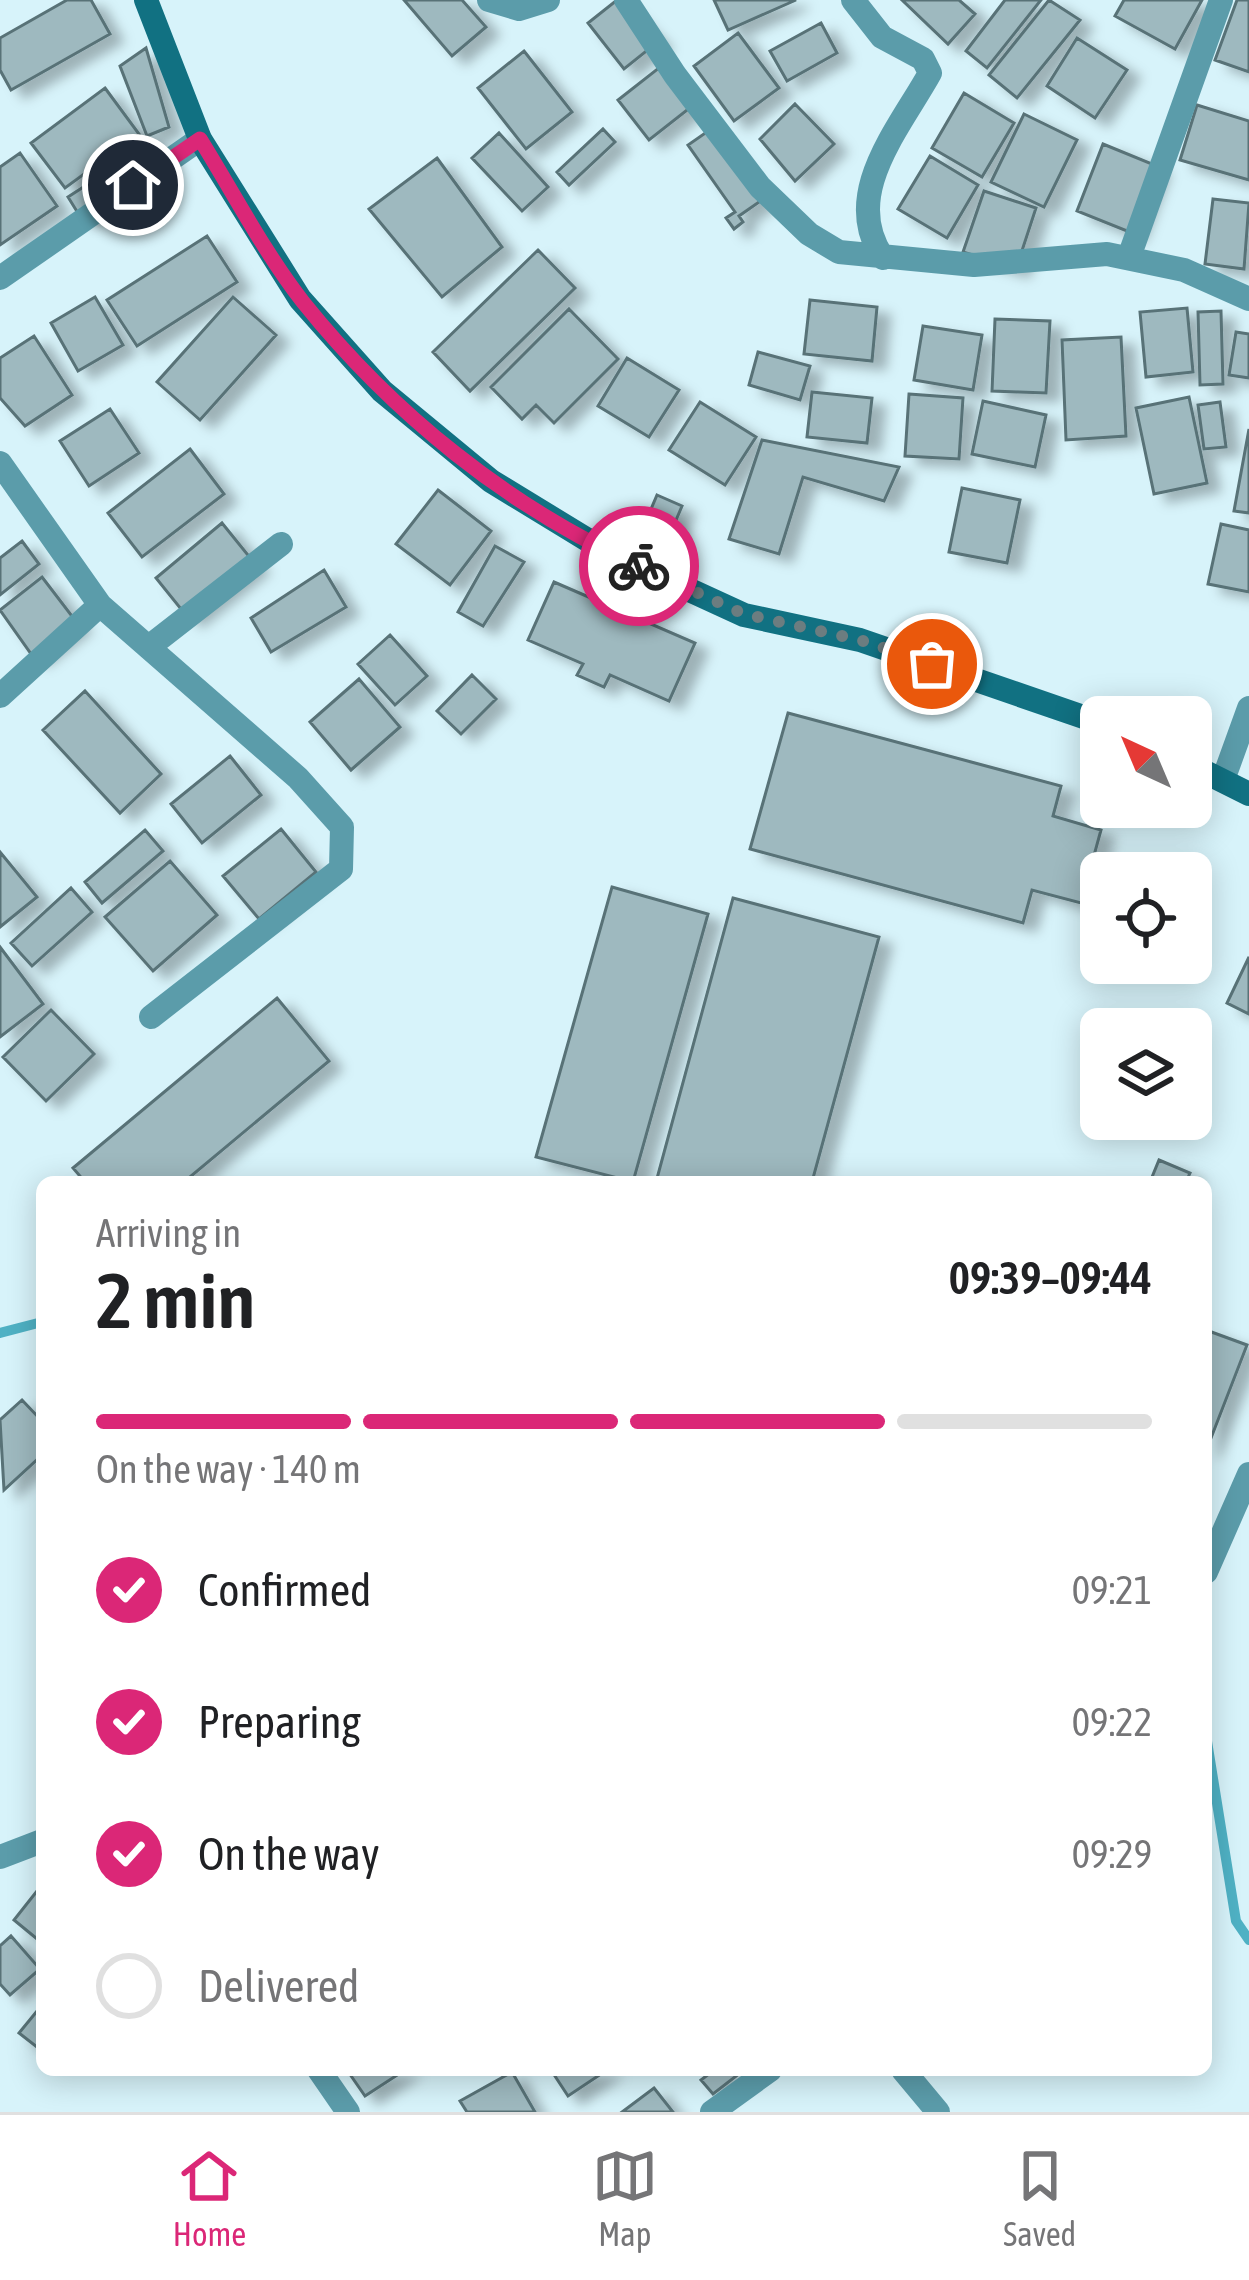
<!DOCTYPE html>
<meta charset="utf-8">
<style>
:root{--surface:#fff;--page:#f6f6f6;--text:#202124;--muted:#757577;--line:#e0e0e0;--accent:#db2777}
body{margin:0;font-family:"Asap Condensed",sans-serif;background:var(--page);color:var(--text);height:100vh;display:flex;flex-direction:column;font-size:45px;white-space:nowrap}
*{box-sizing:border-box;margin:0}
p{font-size:39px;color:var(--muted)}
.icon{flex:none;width:66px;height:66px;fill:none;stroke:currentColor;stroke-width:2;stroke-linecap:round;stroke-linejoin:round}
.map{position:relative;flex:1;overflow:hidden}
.drawer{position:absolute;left:36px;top:1176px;width:1176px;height:900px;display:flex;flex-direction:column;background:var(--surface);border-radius:18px;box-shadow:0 6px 30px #0003}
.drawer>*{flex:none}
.needle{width:78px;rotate:316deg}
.tools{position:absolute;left:1080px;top:696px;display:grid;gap:24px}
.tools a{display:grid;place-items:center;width:132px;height:132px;border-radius:18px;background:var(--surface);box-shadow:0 6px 30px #0003;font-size:60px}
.pin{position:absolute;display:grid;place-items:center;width:102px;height:102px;color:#fff;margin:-51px;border:6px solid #fff;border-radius:50%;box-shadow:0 3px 12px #0007}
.courier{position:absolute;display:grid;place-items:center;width:120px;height:120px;margin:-60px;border:9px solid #db2777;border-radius:50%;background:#fff;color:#222;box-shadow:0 3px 15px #0007}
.headline em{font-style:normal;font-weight:600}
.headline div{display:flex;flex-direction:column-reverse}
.headline{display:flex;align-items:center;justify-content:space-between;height:204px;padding:0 60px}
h1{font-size:78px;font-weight:600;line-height:90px}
.bar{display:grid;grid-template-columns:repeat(4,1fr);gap:18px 12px;align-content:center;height:144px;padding:0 60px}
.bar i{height:15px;border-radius:9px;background:var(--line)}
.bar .current{background:var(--accent)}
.bar p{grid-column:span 4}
ol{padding:0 60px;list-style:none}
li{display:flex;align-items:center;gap:36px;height:132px}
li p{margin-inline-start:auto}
li .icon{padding:12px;border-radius:50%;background:var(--accent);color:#fff;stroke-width:4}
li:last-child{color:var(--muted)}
li i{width:66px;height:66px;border:6px solid var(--line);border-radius:50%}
.menu{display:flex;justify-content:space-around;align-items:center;height:168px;border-top:3px solid var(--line);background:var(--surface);font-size:33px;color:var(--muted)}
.menu a{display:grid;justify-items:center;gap:6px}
.menu .current{color:var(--accent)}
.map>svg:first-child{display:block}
</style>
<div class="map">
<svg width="1249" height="2112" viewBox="0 0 1249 2112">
<defs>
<filter id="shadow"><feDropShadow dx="13" dy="8" stdDeviation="6" flood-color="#0004"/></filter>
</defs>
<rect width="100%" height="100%" fill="#d7f3fa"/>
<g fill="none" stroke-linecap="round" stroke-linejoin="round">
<path stroke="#4fb1c4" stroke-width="10" d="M0,1333l42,-11
M1206,1735l30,186 13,19"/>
</g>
<path fill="#9eb9bf" stroke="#587277" stroke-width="3" filter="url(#shadow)" d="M67,0h24l19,34 -99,56 -11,-20v-32z
M404,0h58l24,27 -34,29z
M617,0l42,41 -35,28 -36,-46z
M714,0h82l-68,30z
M902,0h57l16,14 -27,30z
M1005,0h36l-54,68 -21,-17z
M1049,0l31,20 -63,78 -28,-23z
M1124,0h78l-27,49 -60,-33z
M1237,0h12v72l-34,-12z
M821,23l16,30 -50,28 -17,-30z
M738,33l41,55 -45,33 -40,-55z
M1077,38l50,32 -32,48 -48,-32z
M146,48l23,79 -22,9 -27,-70z
M524,51l48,61 -46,37 -48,-61z
M660,67l31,40 -42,33 -31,-40z
M105,88l34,46 -74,54 -34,-45z
M964,93l50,30 -32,54 -50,-29z
M795,104l39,40 -39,37 -35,-42z
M1197,105l52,16v59l-69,-20z
M1024,114l53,26 -33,67 -53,-25z
M603,129l12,13 -46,43 -12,-13z
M711,129l51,71 -23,16 4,6 -9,7 -8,-11 9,-6 -47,-67z
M499,133l49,54 -26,24 -50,-53z
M1103,144l54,22 -25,67 -55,-22z
M20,153l37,53 -57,39v-78z
M930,156l48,29 -31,53 -49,-29z
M128,158l14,21 -61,39 -13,-21z
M437,158l65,89 -60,50 -73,-88z
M984,191l52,17 -20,61 -53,-17z
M1213,199l36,4 -5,66 -39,-5z
M207,236l30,46 -100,64 -30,-46z
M538,250l37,38 -105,103 -37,-39z
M95,297l28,48 -45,26 -27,-48z
M233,297l43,38 -76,85 -43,-38z
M810,300l67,7 -5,54 -68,-7z
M1187,308l6,64 -47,5 -6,-65z
M569,309l49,50 -64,64 -18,-18 -14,14 -31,-32z
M1221,311l2,73 -23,1 -2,-73z
M995,319l55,2 -4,72 -54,-2z
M923,326l59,9 -9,55 -59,-10z
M1236,332l13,2v44l-20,-3z
M34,336l38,59 -47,31 -25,-28v-40z
M1121,337l5,99 -60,4 -4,-100z
M758,352l52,14 -10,34 -51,-15z
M627,358l52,32 -30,47 -51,-31z
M812,392l60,6 -5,45 -60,-6z
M909,394l54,4 -4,61 -54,-3z
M1189,397l18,86 -53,11 -18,-86z
M983,401l63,14 -11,52 -63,-13z
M700,402l56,35 -31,48 -56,-35z
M1220,402l6,45 -22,2 -6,-44z
M110,409l29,44 -50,33 -29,-45z
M1249,429v84l-15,-2z
M762,440l137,27 -15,34 -81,-24 -24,77 -50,-15z
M190,449l34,45 -82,63 -34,-44z
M962,488l58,12 -13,63 -58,-11z
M438,490l53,41 -41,54 -54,-41z
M657,495l25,11 -14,33 -25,-11z
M222,523l34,42 -67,54 -33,-41z
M1221,524l28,6v62l-41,-8z
M22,541l17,23 -39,31v-37z
M495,546l29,16 -41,64 -25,-14z
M324,570l22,37 -75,45 -20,-34z
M42,577l36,47 -44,34 -34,-48z
M554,582l141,61 -26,58 -59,-26 -6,12 -27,-12 6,-11 -55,-24z
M390,635l37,41 -32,29 -37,-41z
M472,675l24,24 -35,35 -24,-23z
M359,679l41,48 -49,43 -41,-48z
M85,691l76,83 -41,39 -77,-83z
M788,713l273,73 -8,30 48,14 -20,73 -49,-13 -9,33 -273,-74z
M230,756l31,39 -59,48 -31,-39z
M281,829l35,43 -57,47 -36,-43z
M145,830l18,21 -61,52 -17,-21z
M0,852l37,45 -37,30z
M170,861l47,54 -64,56 -48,-54z
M612,887l96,27 -75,268 -97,-25z
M71,888l21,24 -60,54 -21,-23z
M733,898l146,39 -67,245h-156z
M0,947l43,57 -43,33z
M1249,957v57l-22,-11z
M277,998l52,63 -145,121h-99l-12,-14z
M51,1010l43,44 -48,47 -43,-44z
M1159,1160l31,13 -4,9h-36z
M1206,1330l41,15 -41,106z
M22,1400l20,21v34l-38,35 -4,-70z
M37,1891l5,3v49l-28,-23z
M11,1936l29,33 -30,26 -10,-11v-38z
M42,2005v46l-23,-18z
M347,2070h58l-40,26z
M551,2070h56l-39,26z
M714,2070h30l-31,24 -12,-14z
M512,2072l23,40h-68l-7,-11z
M654,2088l19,24h-51z"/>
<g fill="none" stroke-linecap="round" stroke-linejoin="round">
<path stroke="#5b9caa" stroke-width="24" d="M489,0l30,9 29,-9
M626,0l49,75 85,112 49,47 30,18 135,13 133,-11 77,16 65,29
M853,0l29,37 41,22 7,14c-31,56 -90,122 -47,185
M1129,257l92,-257
M0,278l200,-139
M0,463l100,142 198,173 44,49 -1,42 -190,148
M150,646l131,-102
M0,696l100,-91
M1223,780l26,-72
M1206,1572l43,-98
M0,1857l42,-16
M319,2070l29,42
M903,2070l35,42
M712,2112l58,-42"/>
<path stroke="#117182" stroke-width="24" d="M146,0l54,139 100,160 82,92 109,90 118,72 135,62 116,25 241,83
M1191,765l58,29"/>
</g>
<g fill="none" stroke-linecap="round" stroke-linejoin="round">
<path stroke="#6c7d80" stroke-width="12" stroke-dasharray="0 21.6" d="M639,566l105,48 116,26 72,24"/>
<path stroke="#db2777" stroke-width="15" d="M133,185l67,-46c33,53 64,113 103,163 89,111 205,205 336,264"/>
</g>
</svg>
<div class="tools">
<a><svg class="needle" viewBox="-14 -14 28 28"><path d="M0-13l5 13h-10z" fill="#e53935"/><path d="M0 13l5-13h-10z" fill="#757577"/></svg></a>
<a><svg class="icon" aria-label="locate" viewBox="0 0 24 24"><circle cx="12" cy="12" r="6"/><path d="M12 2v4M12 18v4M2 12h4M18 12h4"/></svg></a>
<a><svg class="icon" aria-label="layers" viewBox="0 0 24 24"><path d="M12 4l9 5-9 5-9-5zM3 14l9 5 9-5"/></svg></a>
</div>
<div class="pin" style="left:932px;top:664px;background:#ea580c"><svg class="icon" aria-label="bag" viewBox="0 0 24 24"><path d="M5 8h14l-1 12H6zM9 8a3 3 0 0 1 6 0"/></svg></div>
<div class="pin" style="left:133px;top:185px;background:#1f2937"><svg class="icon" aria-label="home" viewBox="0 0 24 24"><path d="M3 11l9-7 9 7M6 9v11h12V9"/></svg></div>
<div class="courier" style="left:639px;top:566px"><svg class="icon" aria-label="bike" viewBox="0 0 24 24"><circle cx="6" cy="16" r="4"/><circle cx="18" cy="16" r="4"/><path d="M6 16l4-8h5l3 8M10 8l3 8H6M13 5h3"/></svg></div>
<section class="drawer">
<div class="headline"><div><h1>2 min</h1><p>Arriving in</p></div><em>09:39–09:44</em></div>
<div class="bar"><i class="current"></i><i class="current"></i><i class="current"></i><i></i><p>On the way · 140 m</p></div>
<ol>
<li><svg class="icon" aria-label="check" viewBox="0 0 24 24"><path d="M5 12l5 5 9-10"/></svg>Confirmed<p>09:21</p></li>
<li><svg class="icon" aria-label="check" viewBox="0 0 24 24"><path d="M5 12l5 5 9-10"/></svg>Preparing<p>09:22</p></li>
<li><svg class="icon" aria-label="check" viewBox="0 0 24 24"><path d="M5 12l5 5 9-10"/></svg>On the way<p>09:29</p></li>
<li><i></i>Delivered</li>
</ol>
</section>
</div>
<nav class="menu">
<a class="current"><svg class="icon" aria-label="home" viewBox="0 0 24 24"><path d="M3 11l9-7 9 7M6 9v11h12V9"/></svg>Home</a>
<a><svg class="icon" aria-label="map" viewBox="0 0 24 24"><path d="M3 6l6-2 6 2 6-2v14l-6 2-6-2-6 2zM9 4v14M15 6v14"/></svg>Map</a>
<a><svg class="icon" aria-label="saved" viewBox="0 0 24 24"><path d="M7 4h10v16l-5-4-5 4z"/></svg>Saved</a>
</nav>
